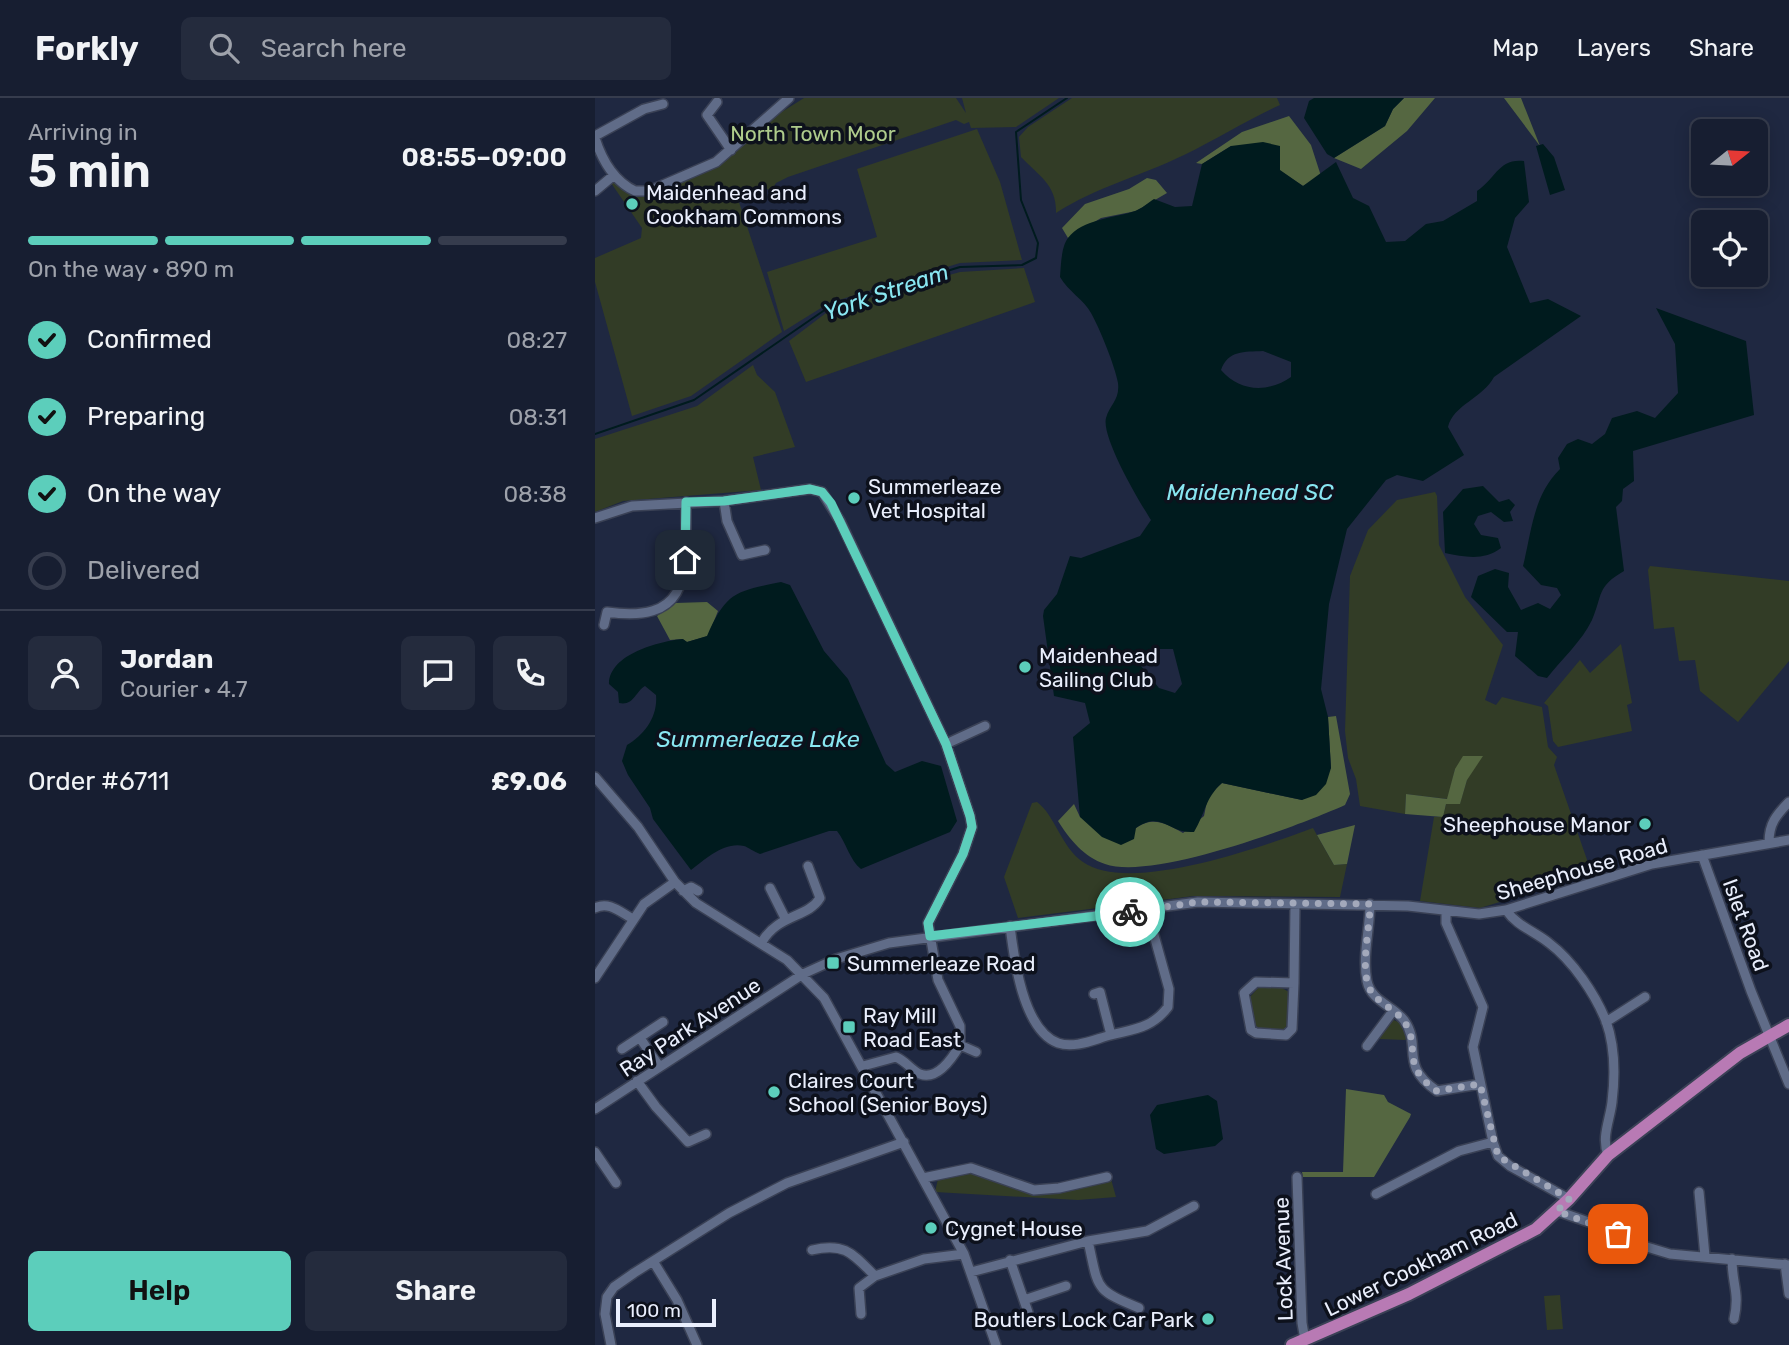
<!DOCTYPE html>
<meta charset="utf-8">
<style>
:root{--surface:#171e31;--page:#242b3d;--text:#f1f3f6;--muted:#9ea2ab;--line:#363c4d;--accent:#5ccebb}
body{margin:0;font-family:Rubik,sans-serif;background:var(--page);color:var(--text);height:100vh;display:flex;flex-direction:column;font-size:26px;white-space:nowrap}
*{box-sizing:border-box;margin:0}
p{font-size:23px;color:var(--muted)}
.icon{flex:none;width:38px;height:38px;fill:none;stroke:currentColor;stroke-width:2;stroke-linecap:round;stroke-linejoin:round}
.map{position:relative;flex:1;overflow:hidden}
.side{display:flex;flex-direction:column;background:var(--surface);width:595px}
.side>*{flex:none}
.needle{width:46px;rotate:72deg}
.controls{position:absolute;left:1096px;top:21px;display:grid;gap:14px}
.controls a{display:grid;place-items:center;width:77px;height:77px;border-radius:10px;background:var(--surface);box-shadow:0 4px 18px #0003,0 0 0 2px var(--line);font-size:35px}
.scale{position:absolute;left:21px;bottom:18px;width:100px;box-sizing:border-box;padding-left:7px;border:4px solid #eaeffd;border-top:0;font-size:19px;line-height:24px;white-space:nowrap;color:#eaeffd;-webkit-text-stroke:5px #0d111c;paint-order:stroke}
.pin{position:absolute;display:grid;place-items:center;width:60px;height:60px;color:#fff;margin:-30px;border-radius:14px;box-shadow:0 4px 10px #0006}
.courier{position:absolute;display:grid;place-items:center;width:70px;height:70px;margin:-35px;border:5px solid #5ccebb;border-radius:50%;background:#fff;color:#222;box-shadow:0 2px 9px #0007}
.overview em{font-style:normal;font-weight:600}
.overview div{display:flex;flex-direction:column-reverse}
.overview{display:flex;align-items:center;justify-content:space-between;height:119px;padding:0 28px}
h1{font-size:46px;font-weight:600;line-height:52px}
.bar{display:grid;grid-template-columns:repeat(4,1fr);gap:10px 7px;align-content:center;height:84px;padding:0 28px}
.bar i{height:9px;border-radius:5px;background:var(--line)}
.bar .selected{background:var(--accent)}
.bar p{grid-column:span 4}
.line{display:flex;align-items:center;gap:18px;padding:0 28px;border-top:2px solid var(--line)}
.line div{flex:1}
.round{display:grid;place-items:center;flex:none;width:74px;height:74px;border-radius:10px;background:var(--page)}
ol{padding:0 28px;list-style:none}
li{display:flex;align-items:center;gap:21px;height:77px}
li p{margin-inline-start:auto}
li .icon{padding:7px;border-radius:50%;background:var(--accent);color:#111;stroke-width:4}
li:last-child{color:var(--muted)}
li i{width:38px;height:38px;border:4px solid var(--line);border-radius:50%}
.action{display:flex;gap:14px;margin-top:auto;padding:14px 28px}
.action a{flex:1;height:80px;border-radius:10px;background:var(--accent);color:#111;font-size:28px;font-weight:600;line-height:80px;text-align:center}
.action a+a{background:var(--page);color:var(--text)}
header{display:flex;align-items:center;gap:42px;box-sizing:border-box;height:98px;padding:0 35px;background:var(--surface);border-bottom:2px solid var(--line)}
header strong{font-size:33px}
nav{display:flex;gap:38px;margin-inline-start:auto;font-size:24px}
.search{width:490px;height:63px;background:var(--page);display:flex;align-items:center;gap:18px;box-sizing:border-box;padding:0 24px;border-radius:10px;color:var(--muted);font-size:26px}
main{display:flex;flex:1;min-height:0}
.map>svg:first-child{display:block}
</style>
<header>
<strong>Forkly</strong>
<div class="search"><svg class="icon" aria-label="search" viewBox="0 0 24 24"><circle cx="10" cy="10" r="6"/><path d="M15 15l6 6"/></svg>Search here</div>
<nav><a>Map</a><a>Layers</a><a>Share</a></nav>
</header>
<main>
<section class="side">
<div class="overview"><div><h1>5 min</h1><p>Arriving in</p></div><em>08:55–09:00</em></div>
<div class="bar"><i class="selected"></i><i class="selected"></i><i class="selected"></i><i></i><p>On the way · 890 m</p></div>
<ol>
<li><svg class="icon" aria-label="check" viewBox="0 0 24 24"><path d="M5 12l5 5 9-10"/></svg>Confirmed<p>08:27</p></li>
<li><svg class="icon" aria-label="check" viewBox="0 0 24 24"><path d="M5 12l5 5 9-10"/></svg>Preparing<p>08:31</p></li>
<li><svg class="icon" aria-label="check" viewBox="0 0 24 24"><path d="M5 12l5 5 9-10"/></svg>On the way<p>08:38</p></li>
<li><i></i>Delivered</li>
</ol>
<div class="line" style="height:126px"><a class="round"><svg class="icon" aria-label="person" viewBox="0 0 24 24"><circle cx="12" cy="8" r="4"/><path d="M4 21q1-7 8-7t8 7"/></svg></a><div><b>Jordan</b><p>Courier · 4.7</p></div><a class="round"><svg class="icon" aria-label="chat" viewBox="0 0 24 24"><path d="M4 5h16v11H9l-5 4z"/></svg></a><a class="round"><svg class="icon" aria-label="phone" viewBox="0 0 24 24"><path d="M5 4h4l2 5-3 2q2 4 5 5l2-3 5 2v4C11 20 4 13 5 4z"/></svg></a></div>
<div class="line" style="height:91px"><div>Order #6711</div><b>£9.06</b></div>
<div class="action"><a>Help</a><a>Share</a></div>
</section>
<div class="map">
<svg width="1194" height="1247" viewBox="0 0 1194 1247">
<rect width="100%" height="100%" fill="#1f2841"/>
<path fill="#323c26" d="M209,0h152l10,15 -4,-15h97l-43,29 -45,1 -2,-6 -5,2 -8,-4 -168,57 -12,6 -5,8 -8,-4 -26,9 45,136 -91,64 -59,20 -37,-134v-24l46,-20 1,-10 -33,-48 6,1 8,9 12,5 82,-30 55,-47z
M477,0h205l3,7c-33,15 -63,34 -96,50 -43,21 -88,32 -128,58 1,-28 -17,-37 -35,-56l-2,-20 9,-10z
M382,31l23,53 22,78 -62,3 -131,40 -45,28 -17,-59 110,-35 -20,-68z
M429,170l11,34 -229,80 -17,-41 41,-31 62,-19 68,-19z
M158,267l4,10 18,17 20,55 -42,10 8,33 -138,11 -28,11v-73l102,-33z
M840,394l2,4 2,49 26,52 38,48 -18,55 11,5 6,-8 40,10 6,40 9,10 -3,8 38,109 -112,34 -60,-7 14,-84h9l3,-13 14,-1 7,-23 -12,-11 -7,30 -42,-5 -1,20 -45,-8 -4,-27 -8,-21 -3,-27 5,-155 18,-46 29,-30z
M1055,468l139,15v80l-51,61 -38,-31 -5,-31 -16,1 -5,-34 -20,2 -6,-59z
M1026,546l11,59 -5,2 5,26 -74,16 -5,-6 -5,-35 -4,-3 36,-43 10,13z
M442,704c18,13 24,45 46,60 46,33 181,-16 230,-34l21,37 13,-1 -7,33 -146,-1 -176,22 -14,-41 28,-74z
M685,889l9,5 -1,34 -5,6c-31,-1 -29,-4 -34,-34l9,-10z
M796,921l10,4 6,15 -2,2 -25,-1 -3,-3z
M385,1074l34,17 24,4 73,-14 5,18 -38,3 -143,-8 3,-13z
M965,1197l3,34 -16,1 -3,-34z"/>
<path fill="#556741" d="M809,0h31l-28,33 -46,38 -27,-11 51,-32 8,-17z
M909,0h17l19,48z
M694,18l22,29 10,31 -18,10 -24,-16 1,-24h-49l-29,18 -6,-1 46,-31z
M552,80l9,2 11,13 -31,18 -35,7 -33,20 -6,-10 23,-24 44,-15z
M112,504l11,9 -10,25 -21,6 -5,-3 -12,1 -13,-24 18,-13z
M741,618l14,78 -5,11c-47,21 -192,76 -240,59 -21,-7 -35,-24 -47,-43l16,-17 6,13 56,11c17,-12 30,-5 47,5l21,-17 4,-20 14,-13 80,17 29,-32 -3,-51z
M868,658h20l-16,24 -7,24h-14l-3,13 -38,-3 1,-20 41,5 8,-30z
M760,727l-8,39 -13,1 -17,-30z
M751,991l38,6 4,7 23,12 -1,3 -36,60h-71l-1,-5h41z"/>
<path fill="#001b1e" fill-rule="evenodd" d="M719,0h90l-11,11 -8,17 -51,32 -7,-4 -23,-36 5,-17z
M668,44l17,4v24l23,16 33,-24 17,36 16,8 17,36 19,-1 21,-17 17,-3 34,-20v-10c19,-13 22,-33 47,-30l5,41 -14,16 -8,29 23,56 18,-4 33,17 -87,61c-11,21 -41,28 -46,50l16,28 -41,26 -26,-6 -11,5 -39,49 -18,75 -8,85 7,28 3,51 -5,16 -10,11 -14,5 -80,-17c-17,15 -16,29 -28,49 -25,2 -32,-22 -58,-4l-2,11 -13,6 -19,-8 -22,-20 -7,-80 17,-14 -5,-20 -31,-7 -11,-80 1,-6 13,-16 13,-38 11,2 59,-22 11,-16c-11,-17 -50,-83 -45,-102 4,-14 14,-18 12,-35 -3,-17 -18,-54 -27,-70 -7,-13 -23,-22 -31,-36 1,-11 1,-30 8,-39 14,-19 47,-20 67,-27 6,-2 13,-8 19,-12l21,8 17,-1 10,-42 29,-18zM668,253l28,11v15c-23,16 -51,15 -70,-7 7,-20 23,-18 42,-19zM565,551h13l9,35 -7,9 -16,-5 -18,-22z
M948,46l11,13 11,33 -15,5 -14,-49z
M1061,210l90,33 8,74 -121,36 1,30 -11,8 -1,12 -6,6 8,64c-28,16 -21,24 -32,49 -10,21 -31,40 -45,58l-9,-2 -23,-20 3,-24h-11l-36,-35 7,-21 17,-7 14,4 -1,14 13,23 17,-7 12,6 11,-14 -4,-7 -16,-3 -18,-19c9,-36 10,-70 37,-97l-2,-11 9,-14 11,-5 14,5 13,-10 7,-16 25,-7 18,7 23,-25 -3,-49z
M888,388l16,16 10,-3 6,6 -5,7 3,9 -9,1 -13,-10 -13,4 -4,8 7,11 17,3 3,10c-17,13 -36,9 -56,5l-2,-41 20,-23z
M186,484l9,3 34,66 24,28 38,85 9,8 27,-11 19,5 16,55 -7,11 -89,37c-11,-8 -15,-27 -24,-38h-8l-69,23c-6,-2 -12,-7 -16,-8 -19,-5 -39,13 -53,24l-38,-51 -3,-11 -22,-33 -6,-14 5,-16c17,-10 31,-28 29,-50l-11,-9c-10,6 -11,20 -26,17l-1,-11 -9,-8c0,-30 51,-43 74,-45l4,3 20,-6c19,-44 29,-45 74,-54z
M613,997l9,6 6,38 -8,7 -51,8 -8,-5 -6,-34 7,-10z"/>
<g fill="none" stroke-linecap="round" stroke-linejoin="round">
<path stroke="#001b1e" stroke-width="2" d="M0,336l99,-34 135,-93 131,-40 62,-2 14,-7 2,-15 -17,-43 -5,-68 51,-34"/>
<defs>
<path id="minor" d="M122,4l-10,13 24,35
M0,38l49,-27 19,-5
M0,40c7,22 19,43 40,53h14l67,-29 73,-64
M0,93l19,-16
M129,403l3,20 15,34 23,-5
M0,420l37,-12 92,-5 86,-12 12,3 18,29 106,223 24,72 2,11 -9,27 -35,69 10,57 22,46v19c-7,12 -22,36 -40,29 -9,-4 -14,-13 -24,-17l-33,9
M9,527l3,-13c89,13 78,-45 79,-110
M351,646l39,-18
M0,679l43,50 37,55 21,21 91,57 37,38 140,256 32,91
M1174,744c0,-18 7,-27 20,-40
M1107,757l49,136 38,93
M175,790l15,30
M88,793l8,-4 7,4
M775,806c0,24 -8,53 -3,77 4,20 25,24 37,39 19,27 -6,44 33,71l43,-7
M0,810c14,-7 25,4 38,11
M911,812c11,16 28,21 43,33 24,18 46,51 57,78 9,25 9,56 6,81 -2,18 -11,35 -4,53
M851,813v12l37,84 -10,40 20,95 5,14 12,10 59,33
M415,828c4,33 13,104 48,117 17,6 37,-4 53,-8 24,-6 41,-7 57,-28l1,-18 -22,-79
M167,844c16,-28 46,-24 58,-44l-12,-32
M0,880l49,-74 31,-22
M661,884l38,1 -2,46 -6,6 -30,-2 -5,-3 -7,-37z
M699,885l1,-79
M499,896l6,-2 11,43
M1011,924l39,-25
M45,940l19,28
M365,947l16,7
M772,948l26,-35
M27,951l41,-27
M42,983l19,26 32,35 18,-8
M0,1011l208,-135 33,-15 53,-16 309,-41 210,4 71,8 27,-4 146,-46 137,-24
M0,1054l21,31
M702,1079l5,146 3,17
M328,1080l48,-10 63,22 25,-2 48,-11
M1104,1094l6,64
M781,1096l83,-43 34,-9
M962,1113l46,16 34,17 33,10 119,11
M493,1143c11,48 5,48 51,67
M217,1152c33,-8 41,4 63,26l49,-17 40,-5
M1137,1161c0,26 8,33 2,60
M415,1162l18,52
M58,1163l24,39 20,45
M1190,1166l4,30
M376,1174l117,-31 59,-10 47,-25
M429,1202l42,-14
M266,1216l-2,-26 16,-12
M16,1247l-6,-31 2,-17 7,-10 20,-14 95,-60 58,-30 117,-41"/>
<path id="major" d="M697,1247l117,-51 127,-65 33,-30 39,-44 132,-102 49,-28"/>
</defs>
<use href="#minor" stroke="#3a4155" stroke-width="12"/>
<use href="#major" stroke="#3a4155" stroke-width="16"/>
<use href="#minor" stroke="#606c88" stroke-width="9"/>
<use href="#major" stroke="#b87ab4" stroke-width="12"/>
</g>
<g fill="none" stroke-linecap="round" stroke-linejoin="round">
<path stroke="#a3a9bb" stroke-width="7" stroke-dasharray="0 12.6" d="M535,814l68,-10 172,2c0,24 -8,53 -3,77 4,20 25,25 36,39 20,27 -5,44 34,71l43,-7 18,72 71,43 -12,12 61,23"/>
<path stroke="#5ccebb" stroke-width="9" d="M90,462l1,-58 38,-1 86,-12 12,3 9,11 115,241 24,72 2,11 -9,27 -35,69 2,13 200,-24"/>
</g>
<g fill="#5ccebb" stroke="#0d111c" stroke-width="2.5">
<circle cx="37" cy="106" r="7"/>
<circle cx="259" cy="400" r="7"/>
<circle cx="430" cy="569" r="7"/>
<circle cx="1050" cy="726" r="7"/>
<rect x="231" y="858" width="14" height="14" rx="3.5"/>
<rect x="247" y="922" width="14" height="14" rx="3.5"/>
<circle cx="179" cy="994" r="7"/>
<circle cx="336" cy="1130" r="7"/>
<circle cx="613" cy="1221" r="7"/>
</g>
<g text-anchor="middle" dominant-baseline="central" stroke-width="7" stroke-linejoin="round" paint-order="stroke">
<g font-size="21" fill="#aecb8b" stroke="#0d111c">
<text x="218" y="35">North Town Moor</text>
</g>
<g font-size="21" fill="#eaeffd" stroke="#0d111c" text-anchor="start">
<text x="51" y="94">Maidenhead and<tspan x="51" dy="24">Cookham Commons</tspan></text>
<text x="273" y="388">Summerleaze<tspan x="273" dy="24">Vet Hospital</tspan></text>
<text x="444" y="557">Maidenhead<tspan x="444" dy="24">Sailing Club</tspan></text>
<text x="1036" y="726" text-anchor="end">Sheephouse Manor</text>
<text x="252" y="865">Summerleaze Road</text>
<text x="268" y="917">Ray Mill<tspan x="268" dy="24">Road East</tspan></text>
<text x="193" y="982">Claires Court<tspan x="193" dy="24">School (Senior Boys)</tspan></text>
<text x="350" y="1130">Cygnet House</text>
<text x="599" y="1221" text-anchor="end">Boutlers Lock Car Park</text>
</g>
<g font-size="21" fill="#eaeffd" stroke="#0d111c">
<text transform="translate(987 771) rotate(-16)">Sheephouse Road</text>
<text transform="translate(1151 827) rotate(70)">Islet Road</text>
<text transform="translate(95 929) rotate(-33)">Ray Park Avenue</text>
<text transform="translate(688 1161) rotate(-92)">Lock Avenue</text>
<text transform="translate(826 1166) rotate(-26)">Lower Cookham Road</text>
</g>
<g font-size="23" font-style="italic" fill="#89e7f2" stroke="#0d111c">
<text transform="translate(291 194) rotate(-19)">York Stream</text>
<text x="655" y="394">Maidenhead SC</text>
<text x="163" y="641">Summerleaze Lake</text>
</g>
</g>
</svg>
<div class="controls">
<a><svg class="needle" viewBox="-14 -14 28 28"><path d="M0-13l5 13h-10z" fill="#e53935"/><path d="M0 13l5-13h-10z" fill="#9ea2ab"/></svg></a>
<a><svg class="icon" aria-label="locate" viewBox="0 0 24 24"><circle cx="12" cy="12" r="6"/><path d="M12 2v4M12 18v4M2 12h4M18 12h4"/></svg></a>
</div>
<div class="scale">100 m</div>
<div class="pin" style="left:1023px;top:1136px;background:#ea580c"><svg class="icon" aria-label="bag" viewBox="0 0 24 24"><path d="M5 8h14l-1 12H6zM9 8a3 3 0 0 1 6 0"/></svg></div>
<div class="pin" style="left:90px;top:462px;background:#1f2937"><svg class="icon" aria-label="home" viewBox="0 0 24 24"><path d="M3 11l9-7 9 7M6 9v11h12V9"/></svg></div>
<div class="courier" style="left:535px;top:814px"><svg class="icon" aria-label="bike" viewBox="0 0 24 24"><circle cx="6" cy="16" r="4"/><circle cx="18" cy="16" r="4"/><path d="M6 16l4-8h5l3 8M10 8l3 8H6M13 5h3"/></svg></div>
</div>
</main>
